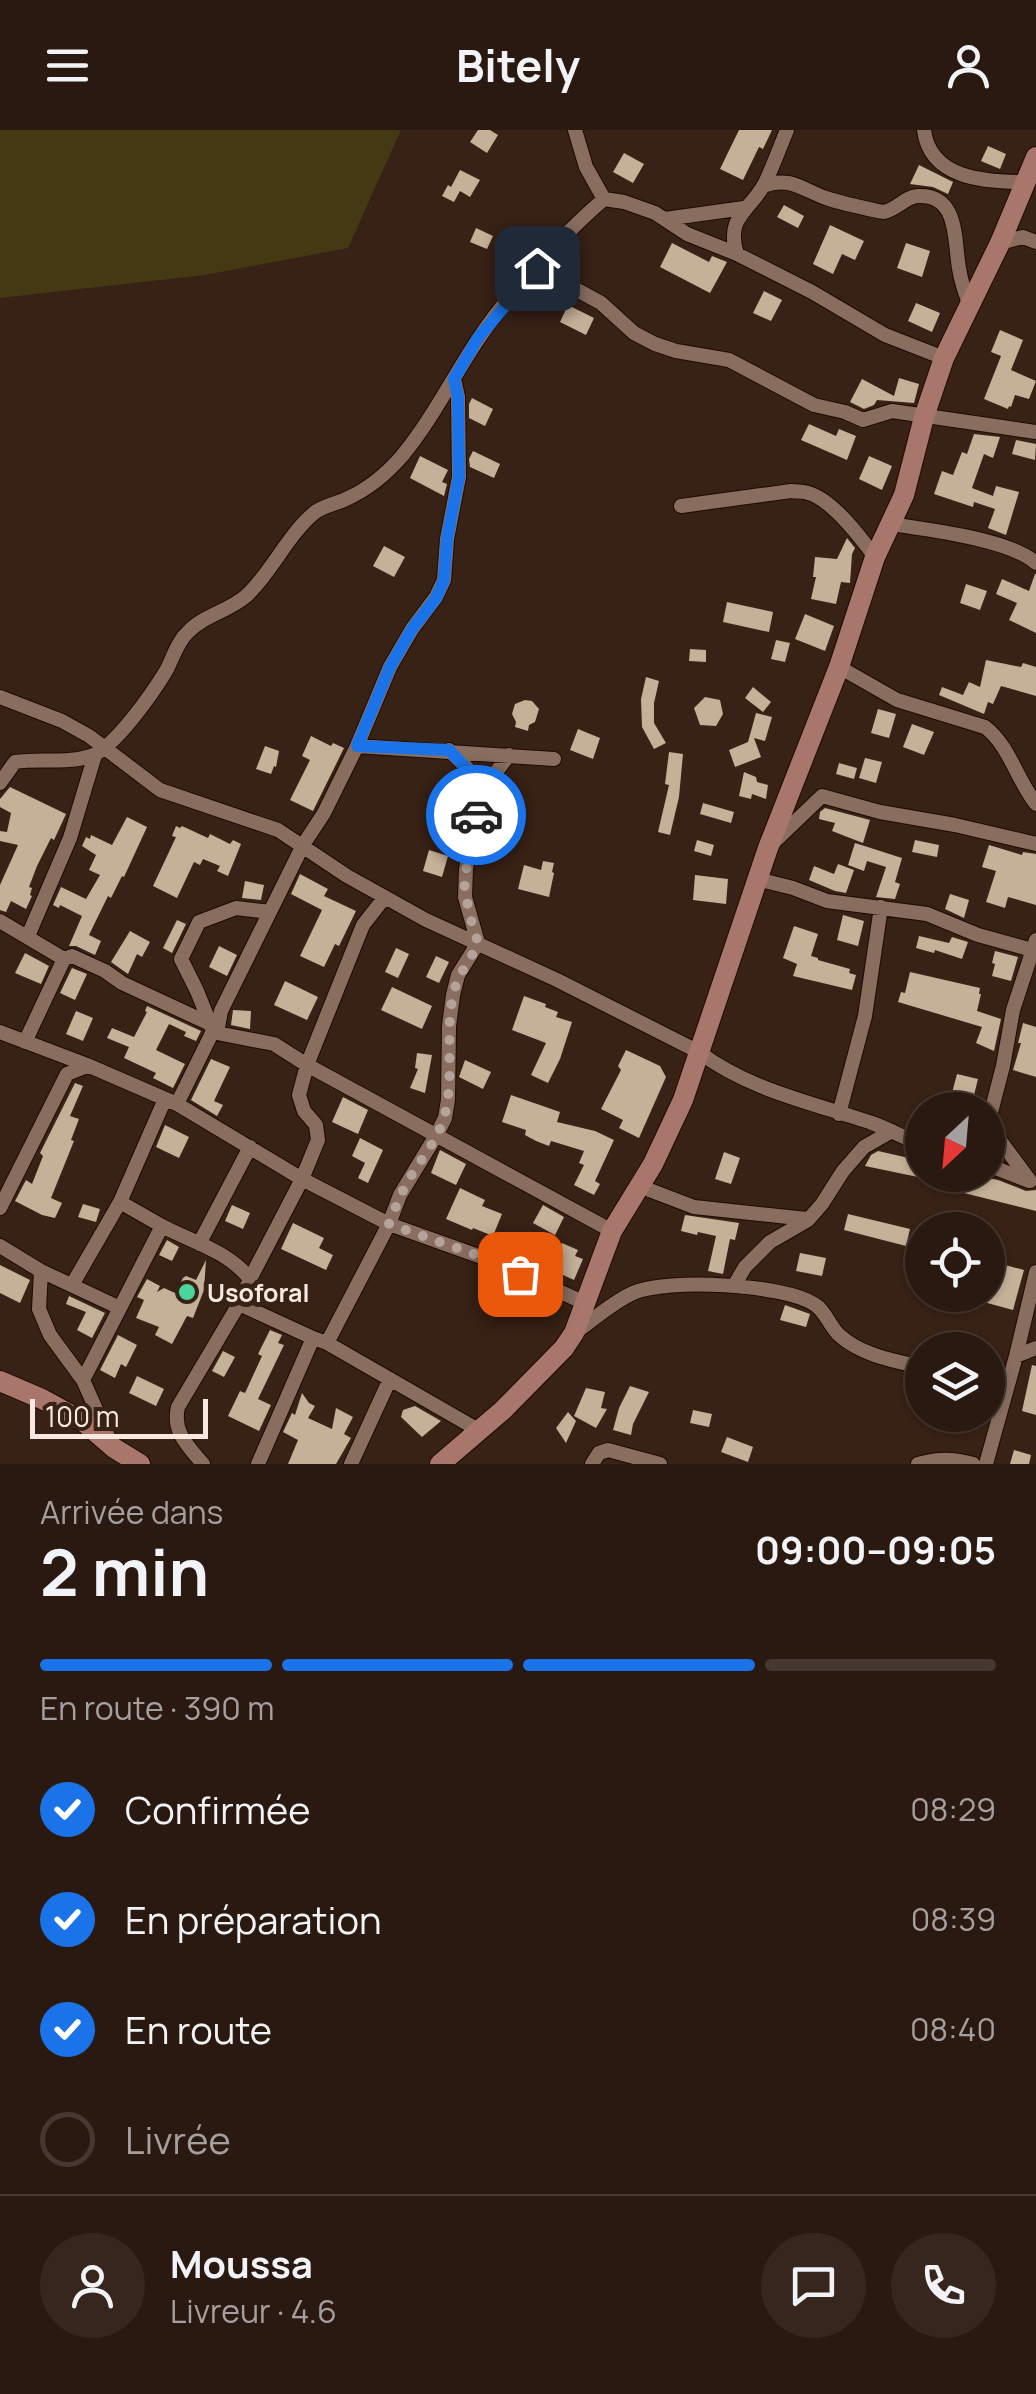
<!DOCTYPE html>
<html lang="fr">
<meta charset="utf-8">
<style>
:root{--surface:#2a1910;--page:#36261e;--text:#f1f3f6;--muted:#a5a09f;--line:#463830;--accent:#1a73e8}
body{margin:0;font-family:Manrope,sans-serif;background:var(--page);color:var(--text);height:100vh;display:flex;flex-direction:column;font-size:38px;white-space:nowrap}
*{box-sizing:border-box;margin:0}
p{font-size:32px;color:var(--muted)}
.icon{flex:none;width:55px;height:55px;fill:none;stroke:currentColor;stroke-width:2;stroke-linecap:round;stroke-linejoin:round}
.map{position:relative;height:1334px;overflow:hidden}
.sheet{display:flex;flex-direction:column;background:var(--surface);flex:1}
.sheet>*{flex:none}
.needle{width:65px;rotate:206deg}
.fabs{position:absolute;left:905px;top:962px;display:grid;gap:20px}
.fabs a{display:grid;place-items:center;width:100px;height:100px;border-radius:50%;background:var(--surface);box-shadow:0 2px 8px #0004,0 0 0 2px var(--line);font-size:50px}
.scale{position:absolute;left:30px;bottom:25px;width:178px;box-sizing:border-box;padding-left:10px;border:5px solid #f8e8e0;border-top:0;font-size:28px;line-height:35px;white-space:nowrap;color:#f8e8e0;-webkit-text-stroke:8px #382115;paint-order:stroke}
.pin{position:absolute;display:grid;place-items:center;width:85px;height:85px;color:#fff;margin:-42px;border-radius:20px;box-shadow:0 5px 15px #0006}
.courier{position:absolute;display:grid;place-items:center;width:100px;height:100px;margin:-50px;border:8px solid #1a73e8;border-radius:50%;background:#fff;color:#222;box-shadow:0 2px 12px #0007}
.overview em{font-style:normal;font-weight:700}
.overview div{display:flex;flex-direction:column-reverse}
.overview{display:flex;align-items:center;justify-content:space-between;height:170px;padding:0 40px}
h1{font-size:65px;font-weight:700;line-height:75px}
.bar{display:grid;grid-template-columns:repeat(4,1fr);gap:15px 10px;align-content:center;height:120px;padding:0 40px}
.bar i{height:12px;border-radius:8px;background:var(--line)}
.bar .on{background:var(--accent)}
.bar p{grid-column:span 4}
.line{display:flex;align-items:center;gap:25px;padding:0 40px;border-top:2px solid var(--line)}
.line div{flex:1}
.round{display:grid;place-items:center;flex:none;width:105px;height:105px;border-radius:52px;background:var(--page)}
ol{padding:0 40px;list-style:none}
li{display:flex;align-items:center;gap:30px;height:110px}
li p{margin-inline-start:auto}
li .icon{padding:10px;border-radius:50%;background:var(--accent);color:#fff;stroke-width:4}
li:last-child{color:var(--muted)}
li i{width:55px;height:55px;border:5px solid var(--line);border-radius:50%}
header{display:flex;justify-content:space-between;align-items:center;height:130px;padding:0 40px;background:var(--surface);font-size:45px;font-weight:700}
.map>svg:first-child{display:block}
</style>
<header><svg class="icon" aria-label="menu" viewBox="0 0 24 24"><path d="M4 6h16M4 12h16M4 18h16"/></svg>Bitely<svg class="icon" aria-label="person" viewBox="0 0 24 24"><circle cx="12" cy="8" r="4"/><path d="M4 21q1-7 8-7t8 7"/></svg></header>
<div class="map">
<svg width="1036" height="1334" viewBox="0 0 1036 1334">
<rect width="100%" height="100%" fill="#382115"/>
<path fill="#443912" d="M0,0h401l-53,118 -143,27 -205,23z"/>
<path fill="#c5b098" d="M478,0h12l8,5 -11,18 -17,-11z
M739,0h33l-9,19 -4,-2 -16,33 -23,-11z
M988,16l18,8 -6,15 -19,-8z
M624,23l20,11 -11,19 -20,-11z
M919,35l34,17 -5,12 -15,-7 -23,-3z
M460,40l20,10 -10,17 -10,-6 -6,11 -12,-6 6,-11 3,2z
M784,75l20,11 -6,12 -21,-11z
M830,95l34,16 -9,19 -13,-6 -9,20 -20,-10z
M476,98l17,8 -6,13 -17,-7z
M672,113l37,19 3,-6 15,6 -17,31 -50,-26z
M906,113l24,8 -8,26 -25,-9z
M764,161l18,9 -11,21 -18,-8z
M916,173l24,10 -8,19 -24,-11z
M568,175l26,13 -8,17 -26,-13z
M1000,200l23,10 -12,30 25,11 -7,18 -14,-4 -4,12 -2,-1 -1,3 -24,-10 17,-43 -10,-4z
M899,248l20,6 -5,19 -37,-3 -3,5 -10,4 -14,-7 12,-23 32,17z
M472,268l21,11 -8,17 -16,-8v-14z
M809,294l27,12 3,-7 17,7 -9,24 -46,-20z
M974,304l26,3 -7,21 -9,-4 -12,34 21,8 3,-10 23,6 -13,43 -18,-7 7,-19 -21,-7 -1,5 -39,-13 8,-23 11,4 9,-23 5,2z
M1016,310l20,4 -1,16 -23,-6z
M473,321l27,13 -6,14 -24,-11 -1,-8z
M420,326l28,14 -6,12 5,2 -3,12 -34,-18z
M869,326l23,10 -10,24 -23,-11z
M847,408l8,10 -3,6 -2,29 -9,-1 -5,22 -25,-5 5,-22h-3l2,-20 22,2z
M384,416l21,11 -11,20 -21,-11z
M1035,444h1v59l-27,-13 8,-17 -21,-9 6,-15 27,12z
M966,454l21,7 -7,19 -20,-7z
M727,472l46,10 -4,20 -46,-10z
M805,484l29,12 -9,25 -30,-12z
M776,510l14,3 -5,19 -14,-3z
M690,519l16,1v12l-17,-1z
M986,530l35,7 2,-4 13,4v29l-35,-10 -8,18 -5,-2 -4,12 -45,-19 3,-8 21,8 6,-13 11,5z
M646,547l13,4 -5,22v20l12,20 -12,6 -12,-22 -1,-28z
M753,557l18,15 -8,10 -18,-14z
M705,567l15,3 3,14 -7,12 -16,-1 -6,-17z
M525,570l7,1 7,8 -4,13 -6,3 -1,6 -13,-4 1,-5 -4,-8 3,-10z
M878,579l18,5 -7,24 -18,-5z
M756,583l16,4 -7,24 -11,-3 7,19 -26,10 -6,-17 19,-8z
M912,594l22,8 -10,23 -21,-8z
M578,599l22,9 -7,21 -23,-9z
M311,606l20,10 2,-3 11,5 -31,63 -23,-11 20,-40 -8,-4z
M265,616l14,5 -3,16 -2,-1 -3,8 -15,-5z
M669,622l14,2 -4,43 -9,38 -12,-3 11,-47 -4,-1z
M865,628l17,4 -6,21 -17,-5z
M839,633l18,5 -3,11 -18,-5z
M744,642l12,5 1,5 11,3 -2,14 -14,-5 -1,5 -12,-3z
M10,657l56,27 -12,26 -3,-2 -14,28 -8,21 3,1 -2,7 2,1 -6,13 -15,-8 -5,11 -6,-2v-25l18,-40 -18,-4v-10l7,1 4,-19 -11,-6v-8z
M703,673l31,9 -3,11 -31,-9z
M825,678l45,12 -7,23 -31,-12 3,-8 -16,-4 1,-7z
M127,687l20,10 -23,50 -2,-1 -11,22 -3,-2 -19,39 12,6 -6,14 -19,-9h-7l13,-30 -22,-11 -1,3 -6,-3 8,-18 25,12 14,-24 -11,-5 7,-15 -14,-9 4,-9 4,2 1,-4 21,10z
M176,696l4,2 2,-2 26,12 2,-4 20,10 3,-4 8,4 -13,32 -11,-5 3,-5 -17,-7 -3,6 -6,-3 -17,36 -24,-12 23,-49 -4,-1z
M697,710l17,5 -3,11 -17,-5z
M915,710l24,5 -2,12 -25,-5z
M855,713l47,15 -7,24 5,2 -5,15 -19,-2 10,-30 -19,-6 -3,10 -16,-6z
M989,715l33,10 1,-3 13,2v51l-28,-8 -3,11 -19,-6 10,-31 -14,-4z
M429,720l19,6 -6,21 -19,-6z
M543,731l11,2 -2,9 2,1 -5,24 -31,-8 6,-24 17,5z
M838,734l16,6 -8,23 -11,-2 -26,-11 5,-14 20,8z
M300,744l28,15 -4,7 32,15 -17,35 -4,-2 -11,23 -24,-11 22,-46 -31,-16z
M695,745l33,4 -2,25 -33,-4z
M245,751l19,4 -3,15 -19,-2z
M950,764l19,6 -5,18 -19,-9z
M843,785l21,6 -6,25 -21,-6z
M177,790l9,4 -14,29 -9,-5z
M794,796l24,8 -7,22 7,2v2l32,9 -1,4 7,2 -4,15 -59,-14 4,-12 -14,-6z
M130,801l20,11 -8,15 -5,-3 -9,20 -17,-12z
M919,806l30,7 3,-6 16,5 -6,17 -27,-9 -1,3 -18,-5z
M219,816l18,9 -10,21 -18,-9z
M396,818l13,6 -11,24 -13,-6z
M995,821l23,6 -7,24 -19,-5 3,-12 -3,-1z
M25,823l24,13 -8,18 -26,-11z
M436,826l13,6 -10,21 -13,-6z
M72,838l15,6 -12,26 -15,-7z
M910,842l70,16 -1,6h2l-4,17 24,8 -7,32 -18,-8 6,-16 -84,-25 3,-10 4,1z
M285,851l33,16 -11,23 -33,-15z
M392,857l40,19 -10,23 -41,-19z
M524,866l22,8 -1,3 13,5 -2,5 16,5 -12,37 -12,24 -17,-8 15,-32 -34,-13z
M147,876l54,25 -5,10 -12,-5 2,-4 -17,-8 -13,26 29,14 -12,24 -20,-10 3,-5 -32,-15 5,-11 -22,-9 5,-10 22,9 13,-25 -2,-1z
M233,880l18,1 -1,18 -19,-4z
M76,881l17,7 -10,23 -17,-7z
M1023,893l13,4v50l-23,-7 8,-27h-3z
M626,920l34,16 6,11 -27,61 -20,-10 4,-8 -22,-11 20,-39 -3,-4z
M417,923l15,2 -7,38 -15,-5 8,-19 -3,-1z
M211,929l19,8 -16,34 9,4 -6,11 -26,-16z
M465,930l26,12 -8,17 -24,-12z
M957,944l21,5 -5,20 -21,-6z
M75,953l8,3 -13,30 9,3 -8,21 3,1 -23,57 11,5 -7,15 -13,-3 -27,-14 11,-21 6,4 11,-28 -3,-3z
M511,965l49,17 -3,10 38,9 19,9 -19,41 5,3 -6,11 -20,-10 10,-20 -5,-2 5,-12 -33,-10 -2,5 -13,-5 -11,-6 1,-5 -24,-8z
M343,967l25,13 -10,24 -26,-12z
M165,995l24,12 -10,21 -23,-11z
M360,1008l23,12 -15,33 -10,-5 7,-15 -13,-7z
M440,1020l26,14 -10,21 -25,-12z
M878,1021l44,10 -4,16 -53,-11 6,-11z
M724,1022l16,6 -9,26 -16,-5z
M934,1045h38l26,5 28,11 10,-1v21l-104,-26z
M460,1058l25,12 -3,6 20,8 -9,22 -20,-8 -1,2 -26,-11z
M83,1074l17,5 -4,13 -18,-5z
M232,1075l18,8 -7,16 -18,-8z
M543,1075l21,12 -9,18 -22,-12z
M848,1084l62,15 -4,17 -62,-16z
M685,1085l54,8 -4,17 -5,-1 -7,35 -15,-3 8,-35 -18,-4 -1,3 -16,-4z
M293,1093l31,15 -5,10 14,7 -7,15 -45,-21z
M167,1110l12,7 -7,14 -13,-6z
M562,1113l16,7 -3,6 8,3 -9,21 -24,-11z
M800,1123l26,5 -4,18 -26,-5z
M919,1124h3v32l-10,-3z
M206,1130l-2,30 -11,28 -6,-2 -15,28 -17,-9 4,-8 -23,-9 8,-18 -7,-3 10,-18 13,7 -3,6 7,-4 11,5 8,-15 3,-2 10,4z
M994,1132l30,8 -11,40 -44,-12v-3h19v-9z
M0,1135l30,15 -10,23 -20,-10z
M69,1166l36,17 -13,25 -15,-8 9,-18 -20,-8z
M785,1175l25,9 -4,13 -26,-7z
M270,1200l12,5 -4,8 6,2 -26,54 13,6 -12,26 -31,-15 12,-25 5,2 17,-37 -4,-2z
M118,1205l19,10 -11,22 -5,-3 -6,14 -15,-8z
M223,1221l12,6 -11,20 -12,-6z
M1032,1235l4,1v49l-14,-4z
M137,1246l27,13 -8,17 -27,-13z
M630,1256l19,6 -16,32 -2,11 -18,-5 6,-22z
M586,1258l19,4 -4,16 6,1 -11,19 -22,-12z
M302,1263l7,10 6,3 -7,12 24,11 4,-21 17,9 -9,17 7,4 -15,26h-48l10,-24 -15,-8 9,-19 3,2z
M415,1276l26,15 -19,16 -21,-20 2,-7z
M693,1280l19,4 -3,13 -19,-4z
M568,1282l8,9 -10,22 -10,-15z
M727,1307l26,10 -5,15 -27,-10z
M1014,1320l17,5 -2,9h-19z"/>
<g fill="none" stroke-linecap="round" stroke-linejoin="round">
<defs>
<path id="street" d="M575,0l11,37 18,32 20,3 31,11 32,21 50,20 75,38 73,43 59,23
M924,0c6,49 61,52 101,52
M763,56c27,-10 38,3 63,12 18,6 38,10 57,14 14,-2 21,-15 35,-16 41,-2 36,44 41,72 2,14 6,25 11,38
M665,89l79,-11
M1000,113l23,-6 13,5
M737,124c-12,-37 13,-43 28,-71 8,-17 15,-36 22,-53
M537,138l64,35 33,30 21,11 21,7 53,9 85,45 31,7 18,8 29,-9 144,21
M681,376l110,-15c6,1 12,0 17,2 24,6 53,45 67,64
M891,394c38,6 118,15 145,39
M839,537l58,33 88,27c24,18 32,53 51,77
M0,567l62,24 27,15 71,54 118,40 69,46 79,44 131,60 142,72c50,38 114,51 173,71 17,6 33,16 50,21
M357,616l33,-79 22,-38 24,-32 8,-17 3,-41 12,-62 -1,-80 -4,-18
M449,620l19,19 13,23
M554,629l-197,-13 -33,67 -21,32 -82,166 -4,22 57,11 33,21 305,166
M0,653l15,-21c25,-4 51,2 76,-6 24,-9 61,-62 75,-85 7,-13 11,-29 22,-39 16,-17 41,-21 58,-36 26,-24 40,-59 68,-83 10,-8 23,-9 34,-15 20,-9 40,-26 54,-42 29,-35 50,-77 75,-115 31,-47 84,-105 127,-142
M775,711l47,-45 58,16 75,13 81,19
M757,749l36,9 34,13 100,13 51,21 58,16
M0,791l64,38 -39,83
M28,806l42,-98 25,-83
M64,829l8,-3 33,15 17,12 86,40
M0,902l87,33 90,39 125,75 87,45 98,35 98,44
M177,974l36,-73 -16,-40 -16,-32 18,-37 37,-14 34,4
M839,984l26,-98 16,-109
M988,1035l41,16
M1030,1051l-37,-50 -4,-11 14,-54 10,-56 23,-70
M639,1056l55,21 113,12
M0,1078l67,-134 20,-8
M162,1096c30,16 66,25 88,53l-11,25 74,34
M199,1114l51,-97
M0,1116l41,25 79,37
M41,1141l-2,38 11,26 33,45 28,63
M250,1149l52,-100 16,-39 -2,-15 -12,-14 -5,-16 8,-30 56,-140 22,-28
M735,1154l10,-17 25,-25 38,-22 14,-16 21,-33 21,-24 28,-16
M72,1155l48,-83
M576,1202c18,-13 37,-30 57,-39 35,-15 149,-9 181,11 11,6 15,21 24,30 22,21 56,27 84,33
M327,1213l62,-119 11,-29 37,-61 8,-16 3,-18 1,-74 4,-31 5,-20 20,-32 -13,-46 1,-28 15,-77 28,-37
M1016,1226l20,-84
M83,1250l79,-154 -42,-24 45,-103
M988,1251l19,5
M203,1334c-15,-18 -31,-32 -25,-57l61,-103
M258,1334l55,-126 14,5 153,88
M351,1334l39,-85
M592,1334l7,-11 9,-3 52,14
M918,1334c19,-6 36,-6 55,0
M986,1334l30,-108 20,-8"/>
<path id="secondary" d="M0,1251l42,18 42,23 30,26 26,16
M440,1334l63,-54 61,-62 10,-15 38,-102 41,-67 30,-64 85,-252 71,-181 36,-110 29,-62 20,-78 20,-59 56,-115 36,-86"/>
</defs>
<use href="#street" stroke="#1e0a02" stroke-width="16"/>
<use href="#secondary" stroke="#1e0a02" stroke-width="22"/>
<use href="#street" stroke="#896e60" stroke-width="14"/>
<use href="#secondary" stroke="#a8766a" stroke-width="20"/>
</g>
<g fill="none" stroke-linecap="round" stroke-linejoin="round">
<path stroke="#b5a299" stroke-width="10" stroke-dasharray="0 18" d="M476,685l-12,67 5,31 9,30c-7,17 -19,29 -24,48 -10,40 1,83 -9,123 -6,25 -25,46 -37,67 -8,14 -13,28 -19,43l99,35 32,15"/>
<path stroke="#1a73e8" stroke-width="12" d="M476,685l5,-23 -13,-22 -19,-20 -92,-4 33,-79 22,-38 24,-31 8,-18 3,-41 12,-62 -1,-80 -4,-18 24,-41 59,-70"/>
</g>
<circle fill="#4bd49b" stroke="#382115" stroke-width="4" cx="187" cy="1162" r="10"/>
<g text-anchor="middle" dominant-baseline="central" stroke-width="10" stroke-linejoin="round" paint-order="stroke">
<g font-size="25" font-weight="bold" fill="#f8e8e0" stroke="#382115" text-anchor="start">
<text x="207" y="1162">Usoforal</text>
</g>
</g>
</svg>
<div class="fabs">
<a><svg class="needle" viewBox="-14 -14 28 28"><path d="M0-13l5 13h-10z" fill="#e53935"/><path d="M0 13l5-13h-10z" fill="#a5a09f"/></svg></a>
<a><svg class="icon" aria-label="locate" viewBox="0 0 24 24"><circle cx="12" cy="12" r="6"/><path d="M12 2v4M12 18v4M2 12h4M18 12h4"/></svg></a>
<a><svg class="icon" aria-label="layers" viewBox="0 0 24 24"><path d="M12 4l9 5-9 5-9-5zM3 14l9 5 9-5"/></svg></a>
</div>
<div class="scale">100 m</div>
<div class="pin" style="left:520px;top:1144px;background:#ea580c"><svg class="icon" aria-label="bag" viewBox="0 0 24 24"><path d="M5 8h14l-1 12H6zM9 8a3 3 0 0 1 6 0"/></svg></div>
<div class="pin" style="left:537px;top:138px;background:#1f2937"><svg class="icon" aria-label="home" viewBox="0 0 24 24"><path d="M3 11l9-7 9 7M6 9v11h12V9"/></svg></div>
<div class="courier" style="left:476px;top:685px"><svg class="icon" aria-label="car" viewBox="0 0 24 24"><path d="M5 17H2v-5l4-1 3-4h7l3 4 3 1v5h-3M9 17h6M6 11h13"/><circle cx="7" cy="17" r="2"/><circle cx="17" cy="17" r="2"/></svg></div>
</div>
<section class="sheet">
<div class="overview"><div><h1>2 min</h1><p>Arrivée dans</p></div><em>09:00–09:05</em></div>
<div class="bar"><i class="on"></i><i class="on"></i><i class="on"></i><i></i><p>En route · 390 m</p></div>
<ol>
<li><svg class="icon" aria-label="check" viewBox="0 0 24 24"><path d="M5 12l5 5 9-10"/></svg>Confirmée<p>08:29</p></li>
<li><svg class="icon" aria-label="check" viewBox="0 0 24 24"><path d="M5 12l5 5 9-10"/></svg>En préparation<p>08:39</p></li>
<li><svg class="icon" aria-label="check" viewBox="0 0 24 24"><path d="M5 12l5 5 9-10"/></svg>En route<p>08:40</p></li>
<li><i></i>Livrée</li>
</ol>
<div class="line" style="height:180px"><a class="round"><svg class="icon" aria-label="person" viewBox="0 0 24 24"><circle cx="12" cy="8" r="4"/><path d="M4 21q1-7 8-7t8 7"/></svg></a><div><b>Moussa</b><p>Livreur · 4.6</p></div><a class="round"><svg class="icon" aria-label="chat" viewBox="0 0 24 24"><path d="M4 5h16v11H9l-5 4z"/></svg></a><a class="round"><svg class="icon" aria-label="phone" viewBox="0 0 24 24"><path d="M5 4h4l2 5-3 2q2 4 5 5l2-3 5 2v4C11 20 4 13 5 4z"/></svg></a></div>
</section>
